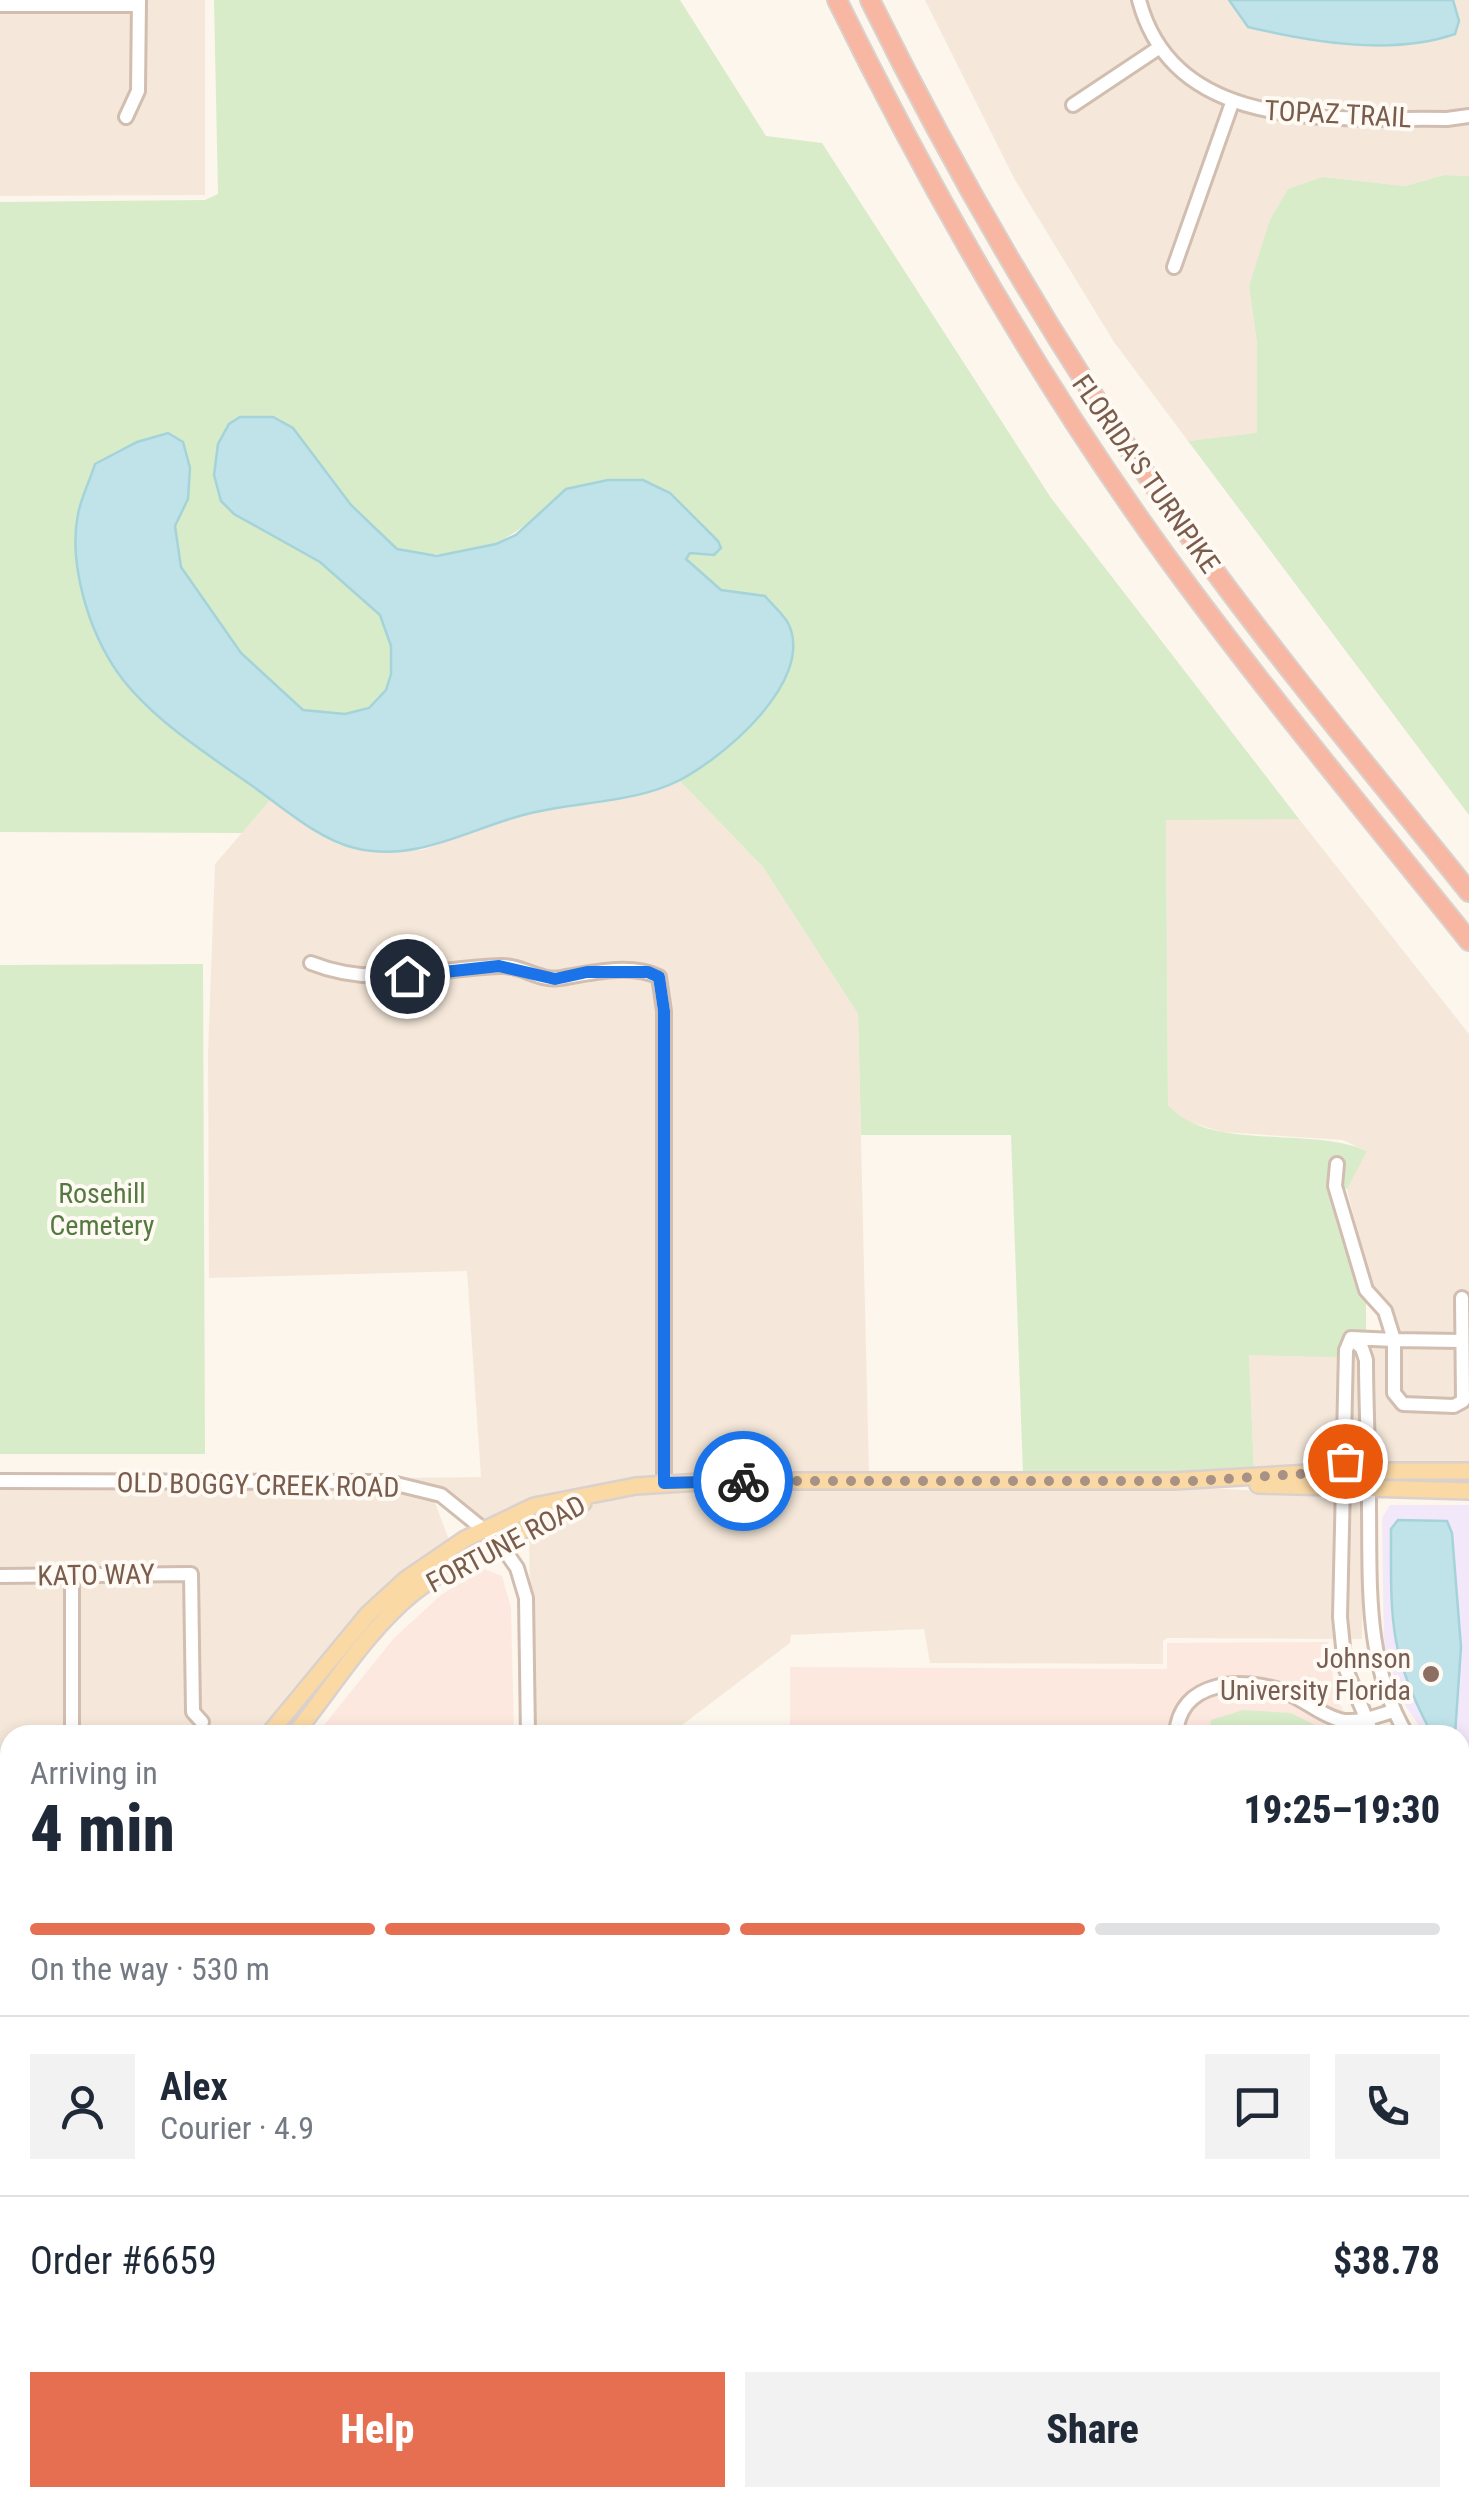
<!DOCTYPE html>
<meta charset="utf-8">
<style>
:root{--surface:#fff;--page:#f2f2f3;--text:#1f2937;--muted:#747a83;--line:#e0e1e3;--accent:#e76f51}
body{margin:0;font-family:"Roboto Condensed",sans-serif;background:var(--page);color:var(--text);height:100vh;display:flex;flex-direction:column;font-size:38px;white-space:nowrap}
*{box-sizing:border-box;margin:0}
p{font-size:32px;color:var(--muted)}
.icon{flex:none;width:55px;height:55px;fill:none;stroke:currentColor;stroke-width:2;stroke-linecap:round;stroke-linejoin:round}
.map{position:relative;flex:1;overflow:hidden}
.sheet{position:absolute;left:0px;top:1725px;width:1470px;height:782px;display:flex;flex-direction:column;background:var(--surface);border-radius:30px 30px 0 0;box-shadow:0 5px 15px #0003}
.sheet>*{flex:none}
.pin{position:absolute;display:grid;place-items:center;width:85px;height:85px;color:#fff;margin:-42px;border:5px solid #fff;border-radius:50%;box-shadow:0 2px 10px #0007}
.courier{position:absolute;display:grid;place-items:center;width:100px;height:100px;margin:-50px;border:8px solid #1a73e8;border-radius:50%;background:#fff;color:#222;box-shadow:0 2px 12px #0007}
.headline em{font-style:normal;font-weight:800}
.headline div{display:flex;flex-direction:column-reverse}
.headline{display:flex;align-items:center;justify-content:space-between;height:170px;padding:0 30px}
h1{font-size:65px;font-weight:800;line-height:75px}
.bar{display:grid;grid-template-columns:repeat(4,1fr);gap:15px 10px;align-content:center;height:120px;padding:0 30px}
.bar i{height:12px;border-radius:8px;background:var(--line)}
.bar .active{background:var(--accent)}
.bar p{grid-column:span 4}
.line{display:flex;align-items:center;gap:25px;padding:0 30px;border-top:2px solid var(--line)}
.line div{flex:1}
.round{display:grid;place-items:center;flex:none;width:105px;height:105px;border-radius:0px;background:var(--page)}
.cta{display:flex;gap:20px;margin-top:auto;padding:20px 30px}
.cta a{flex:1;height:115px;border-radius:0px;background:var(--accent);color:#fff;font-size:40px;font-weight:800;line-height:115px;text-align:center}
.cta a+a{background:var(--page);color:var(--text)}
.map>svg:first-child{display:block}
</style>
<div class="map">
<svg width="1469" height="2507" viewBox="0 0 1469 2507">
<rect width="100%" height="100%" fill="#fdf6ec"/>
<path fill="#f5e8da" d="M0,0h205v195l-205,1z
M925,0h209l18,45 -86,59 6,9 87,-58 32,30 34,21 -58,164 9,5 59,-165 55,11 158,4 21,-3v54l-25,-1 -39,11 -82,-9 -74,109 8,57 1,91 -70,7 -74,-99 -99,-162z
M1145,0h84l20,27 130,17 80,-23 -6,-21h16v109l-22,4 -157,-4 -56,-12 -36,-22 -34,-32z
M679,780l84,87 95,147 11,461 -336,25 -48,22 -87,-44 83,-1 -14,-206 -258,7 -1,-224 7,-190 56,-65 83,49 68,2 101,-35z
M1166,819h133l170,215v431l-215,6 -5,-117 116,4 1,-14 22,2 1,47 5,12 9,5 51,2 14,-11 -1,-108 -10,-1v43l-59,-1 -27,-47 -24,-98 19,-38 -23,-11 -121,-8 -42,-13 -12,-14z
M1399,1346l58,1v50l-52,1 -5,-6z
M315,1486l90,3 29,11 15,40 -95,78 -90,117h-254v65h-10v-312z
M716,1487h478l142,9v143l-169,-1 -4,3v23l-233,-1 -6,-34 -133,6 -1,8 -108,82 -42,10h-108l-3,-200 77,-36z
M1347,1497h17l-2,142h-15z
M0,1805h10v248l-10,7z"/>
<path fill="#fde8e0" d="M484,1569l18,7 9,32 3,127h-198l78,-97 47,-43z
M1328,1642l8,57 23,36h-569v-68l377,2v-26z
M1460,1868l9,12v627h-1068l-10,-9h1069z"/>
<path fill="#f3e8fa" d="M1390,1505h79v292l-9,-11v-51h-35l-23,-35 -18,-53 -2,-129z"/>
<path fill="#d8ecc9" d="M214,0h466l86,136 56,7 229,355 248,321 -133,1 2,285c42,48 141,20 199,46l-20,38 -6,-3 2,-27 -11,-1 -2,30 29,103 7,8v33h-20v12h20v14l-117,-3 5,116 -231,3 -12,-339h-150l-3,-121 -95,-147 -84,-87c59,-39 84,-59 114,-124l-28,-60 -44,-6 -36,-31 5,-6 17,-1 -141,-63c-39,39 -82,74 -142,64 -9,-1 -22,-1 -30,-7 -42,-29 -71,-78 -101,-118l-75,16 -4,31 7,26 13,13 86,48 60,53 11,31v28l-5,16 -17,17 -24,7 -42,-4 -62,-57 -59,-86 -7,-42 13,-26 2,-31 -72,205 40,40 113,86 -29,34 -242,-1v-630l205,-2 13,-6z
M1444,175l25,1v639l-281,-374 69,-8v-90l-8,-57 21,-66 18,-31 35,-12 82,9z
M203,964l2,490h-205v-489z
M1243,1710l48,3 44,22h-126l2,-15z
M1460,1892l9,6v113l-9,10z
M1460,2288l9,15v104l-9,7z"/>
<path fill="#bfe3e8" stroke="#a5d3da" stroke-width="2.5" d="M1229,0h224l6,21 -4,13c-63,22 -143,8 -207,-7z
M240,417h33l20,11 58,77 46,44 40,7 59,-12 20,-9 50,-46 42,-9h35l27,13 48,48 3,7 -7,7 -24,-2 -4,6 35,31 44,6c7,9 20,19 24,29 25,57 -66,133 -111,156 -46,23 -106,20 -155,34 -56,15 -108,48 -168,33 -36,-8 -74,-42 -104,-63 -44,-31 -101,-67 -133,-112 -29,-41 -50,-109 -40,-159 3,-16 12,-34 17,-50l42,-22 31,-9 15,9 7,26 -2,31 -13,27 6,41 60,86 62,57 42,4 24,-6 17,-18 5,-16v-28l-11,-31 -60,-53 -86,-48 -13,-13 -7,-26 4,-31 11,-20z
M1398,1520l49,1 5,12 9,114 -6,88 -23,-1c-44,-81 -41,-115 -41,-205z"/>
<g fill="none" stroke-linecap="round" stroke-linejoin="round">
<defs>
<path id="minor" d="M1139,0c36,136 200,117 308,119l22,-3
M0,5h139
M1073,105l87,-58
M126,117l12,-26 1,-91
M1174,267l58,-164
M311,963c65,26 124,5 190,3 20,-1 40,16 60,12 29,-5 70,-15 98,-1l5,34v472
M1337,1164l-2,22 31,104 19,21 9,29 68,1
M1351,1338l11,10 4,12c0,49 3,99 3,148 1,79 -4,157 38,227
M1351,1338l-5,12 -6,267 5,50 28,68
M1351,1338l43,2v53l9,11 51,2 9,-5 -1,-103
M0,1481l388,1 53,13 58,47 18,26 9,30 2,137
M0,1576l191,-2 2,138 9,10
M72,1576v159
M1176,1735c3,-56 67,-58 109,-43 19,7 35,23 55,28 18,4 36,-4 53,-9
M0,1784h10
M1460,1807l9,11
M1460,1856l9,11
M537,2498v9
M587,2498l13,9
M1235,2498l14,9"/>
<path id="major" d="M1258,1485l211,6
M268,1735l100,-121 37,-34 60,-41 69,-33 102,-20 80,-5h458l171,-10h124
M294,1735c38,-47 72,-104 119,-142 50,-40 112,-63 170,-90
M0,2086l10,-13
M0,2107l10,-13"/>
<path id="highway" d="M837,0c96,195 204,384 332,560 95,130 199,255 300,381
M870,0c93,188 200,370 322,540 87,121 184,236 277,352
M0,2065l10,-8
M0,2179l10,9
M0,2221l10,9
M301,2498l10,9
M347,2498l10,9"/>
</defs>
<use href="#minor" stroke="#d1beb0" stroke-width="18"/>
<use href="#major" stroke="#dad1cd" stroke-width="20"/>
<use href="#highway" stroke="#dad1cd" stroke-width="22"/>
<use href="#minor" stroke="#fff" stroke-width="12"/>
<use href="#major" stroke="#fbd9a5" stroke-width="15"/>
<use href="#highway" stroke="#f7b7a3" stroke-width="18"/>
</g>
<g fill="none" stroke-linecap="round" stroke-linejoin="round">
<path stroke="#a89285" stroke-width="10" stroke-dasharray="0 18" d="M743,1481h451l151,-10v-10"/>
<path stroke="#1a73e8" stroke-width="12" d="M407,976l92,-10 56,13 32,-7h61l11,5 5,34v472l79,-2"/>
</g>
<circle fill="#8d6e63" stroke="#fffaf3" stroke-width="4" cx="1431" cy="1674" r="10"/>
<g text-anchor="middle" dominant-baseline="central" stroke-width="8" stroke-linejoin="round" paint-order="stroke">
<g font-size="28" fill="#7a5c4d" stroke="#fffaf3">
<text transform="translate(1338 114) rotate(3)">TOPAZ TRAIL</text>
<text transform="translate(1146 474) rotate(55)">FLORIDA'S TURNPIKE</text>
<text transform="translate(258 1485) rotate(1)">OLD BOGGY CREEK ROAD</text>
<text transform="translate(506 1544) rotate(-28)">FORTUNE ROAD</text>
<text transform="translate(96 1575) rotate(-1)">KATO WAY</text>
</g>
<g font-size="28" fill="#537a41" stroke="#fffaf3">
<text x="102" y="1193">Rosehill<tspan x="102" dy="32">Cemetery</tspan></text>
</g>
<g font-size="28" fill="#785e54" stroke="#fffaf3" text-anchor="end">
<text x="1411" y="1658">Johnson<tspan x="1411" dy="32">University Florida</tspan></text>
</g>
</g>
</svg>
<div class="pin" style="left:1345px;top:1461px;background:#ea580c"><svg class="icon" aria-label="bag" viewBox="0 0 24 24"><path d="M5 8h14l-1 12H6zM9 8a3 3 0 0 1 6 0"/></svg></div>
<div class="pin" style="left:407px;top:976px;background:#1f2937"><svg class="icon" aria-label="home" viewBox="0 0 24 24"><path d="M3 11l9-7 9 7M6 9v11h12V9"/></svg></div>
<div class="courier" style="left:743px;top:1481px"><svg class="icon" aria-label="bike" viewBox="0 0 24 24"><circle cx="6" cy="16" r="4"/><circle cx="18" cy="16" r="4"/><path d="M6 16l4-8h5l3 8M10 8l3 8H6M13 5h3"/></svg></div>
<section class="sheet">
<div class="headline"><div><h1>4 min</h1><p>Arriving in</p></div><em>19:25–19:30</em></div>
<div class="bar"><i class="active"></i><i class="active"></i><i class="active"></i><i></i><p>On the way · 530 m</p></div>
<div class="line" style="height:180px"><a class="round"><svg class="icon" aria-label="person" viewBox="0 0 24 24"><circle cx="12" cy="8" r="4"/><path d="M4 21q1-7 8-7t8 7"/></svg></a><div><b>Alex</b><p>Courier · 4.9</p></div><a class="round"><svg class="icon" aria-label="chat" viewBox="0 0 24 24"><path d="M4 5h16v11H9l-5 4z"/></svg></a><a class="round"><svg class="icon" aria-label="phone" viewBox="0 0 24 24"><path d="M5 4h4l2 5-3 2q2 4 5 5l2-3 5 2v4C11 20 4 13 5 4z"/></svg></a></div>
<div class="line" style="height:130px"><div>Order #6659</div><b>$38.78</b></div>
<div class="cta"><a>Help</a><a>Share</a></div>
</section>
</div>
